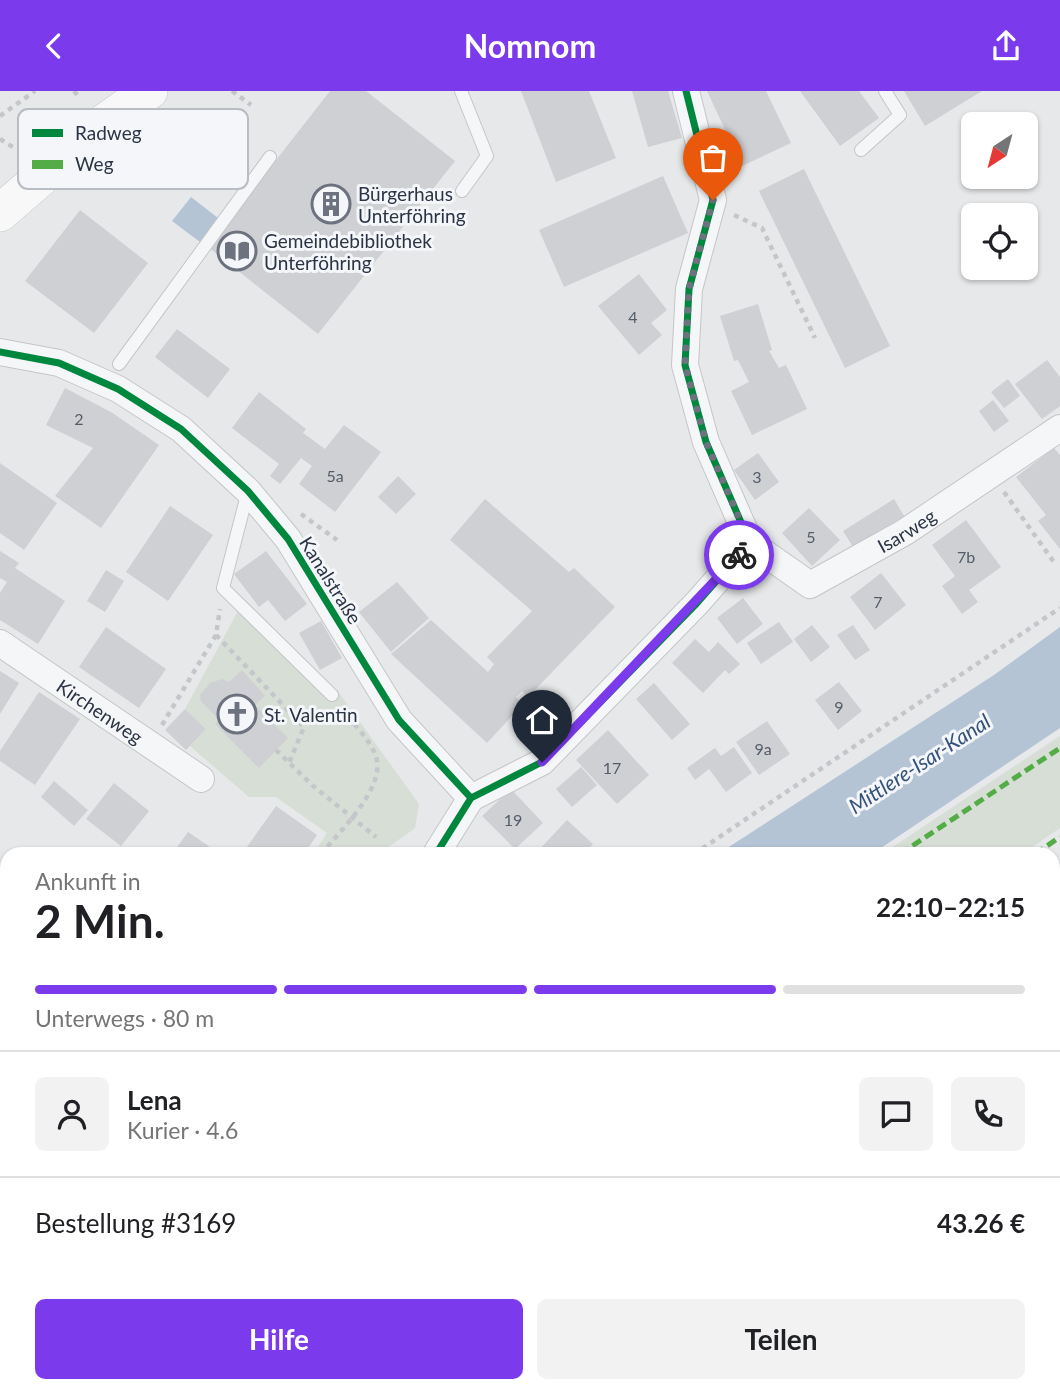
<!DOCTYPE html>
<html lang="de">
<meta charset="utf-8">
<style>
:root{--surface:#fff;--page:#f2f2f2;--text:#202124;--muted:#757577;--line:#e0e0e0;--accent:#7c3aed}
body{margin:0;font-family:Lato,sans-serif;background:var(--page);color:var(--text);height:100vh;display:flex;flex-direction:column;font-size:26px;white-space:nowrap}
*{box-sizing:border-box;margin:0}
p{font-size:23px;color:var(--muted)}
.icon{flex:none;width:38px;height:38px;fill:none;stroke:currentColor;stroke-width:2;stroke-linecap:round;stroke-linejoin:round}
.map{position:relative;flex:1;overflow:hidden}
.panel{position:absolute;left:0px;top:756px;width:1060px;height:546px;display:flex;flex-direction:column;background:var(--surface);border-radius:21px 21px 0 0;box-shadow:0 2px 5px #0004}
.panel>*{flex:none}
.needle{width:46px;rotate:216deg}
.tools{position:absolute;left:961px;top:21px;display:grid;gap:14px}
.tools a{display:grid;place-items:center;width:77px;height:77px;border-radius:10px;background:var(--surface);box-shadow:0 2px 5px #0004;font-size:35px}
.pin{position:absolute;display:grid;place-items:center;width:60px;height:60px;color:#fff;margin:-72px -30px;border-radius:50% 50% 50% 0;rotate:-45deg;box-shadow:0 0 7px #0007}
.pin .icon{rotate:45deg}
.courier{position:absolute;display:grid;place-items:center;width:70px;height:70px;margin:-35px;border:5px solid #7c3aed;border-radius:50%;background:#fff;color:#222;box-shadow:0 2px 9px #0007}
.headline em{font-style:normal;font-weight:700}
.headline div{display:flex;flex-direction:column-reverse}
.headline{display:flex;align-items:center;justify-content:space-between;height:119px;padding:0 35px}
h1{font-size:46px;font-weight:700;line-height:52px}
.bar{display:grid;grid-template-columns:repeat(4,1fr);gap:10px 7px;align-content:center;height:84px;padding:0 35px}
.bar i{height:9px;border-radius:5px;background:var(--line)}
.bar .active{background:var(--accent)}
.bar p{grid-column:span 4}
.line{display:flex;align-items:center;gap:18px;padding:0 35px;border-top:2px solid var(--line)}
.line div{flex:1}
.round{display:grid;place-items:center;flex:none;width:74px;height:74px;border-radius:10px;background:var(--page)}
.button{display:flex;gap:14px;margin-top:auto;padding:14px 35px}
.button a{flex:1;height:80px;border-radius:10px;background:var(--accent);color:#fff;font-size:28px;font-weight:700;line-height:80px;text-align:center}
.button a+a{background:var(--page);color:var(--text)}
header{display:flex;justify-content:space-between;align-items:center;height:91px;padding:0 35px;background:var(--accent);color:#fff;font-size:32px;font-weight:700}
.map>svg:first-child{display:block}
</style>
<header><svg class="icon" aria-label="back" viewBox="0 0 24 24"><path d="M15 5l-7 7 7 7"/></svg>Nomnom<svg class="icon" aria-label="share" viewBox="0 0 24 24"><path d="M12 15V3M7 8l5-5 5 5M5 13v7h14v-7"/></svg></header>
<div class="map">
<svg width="1060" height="1302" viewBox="0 0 1060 1302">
<rect width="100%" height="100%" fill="#e6e8ea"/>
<path fill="#d6ded6" d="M238,520l89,88 10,-9 82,114 -4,24 -36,26h-66l14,-21 -51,-36h-27l-59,-51 16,-17 -21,-20z
M1060,645v92l-38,26h-140z
M1060,1069v233h-342l10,-7h326v-221z
M0,1088h7v117l-7,4z
M51,1295h144l-8,7h-147z
M232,1295h98l-9,7h-99z"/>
<path fill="#b4c4d5" d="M191,106l27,21 -18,24 -28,-21z
M1060,536v101l-188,126h-154l276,-179z
M1060,848v221l-6,5v-221z
M7,1212v83h26l-11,7h-22v-86z
M385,1295h343l-10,7h-343z"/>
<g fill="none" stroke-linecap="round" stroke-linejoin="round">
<path stroke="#b4c4d5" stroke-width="7" d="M254,1295l3,7"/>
</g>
<path fill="#ced0d3" d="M330,0h36l89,70 -137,173 -110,-87z
M521,0h68l27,67 -60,24z
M632,0h36l14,47 -34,9z
M707,0h59l25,52 -49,23z
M800,0h59l20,27 -39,28z
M904,0h78l-57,35z
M804,78l86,177 -45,22 -86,-177z
M663,85l25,57 -124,54 -25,-57z
M80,119l68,53 -54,70 -69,-52z
M639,183l28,36 -16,13 11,12 -23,20 -41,-49z
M758,213l14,46 -3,1 10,17 7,-3 21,44 -55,26 -21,-44 18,-9 -11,-22 -4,1 -14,-45z
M177,238l53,40 -22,29 -53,-41z
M1047,269l13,17v29l-18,13 -27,-35z
M1008,288l12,17 -16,12 -13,-16z
M65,297l46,24 48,33 -58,83 -46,-32 38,-48 -47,-23z
M259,301l47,37 -3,4 22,16 19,-24 37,27 -46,60 -36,-28 13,-18 -11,-8 -21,26 -10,-8 9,-12 -47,-36z
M993,309l16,21 -15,11 -15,-21z
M1054,357l6,7v94l-22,-28 8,-6 -30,-38z
M758,362l21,29 -24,18 -21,-30z
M0,372l57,40 -33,47 -24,-17z
M398,385l18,18 -20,20 -18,-17z
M485,408l84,73 5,-4 41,39 -87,90 -6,-6 -6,6 7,7 -36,39 -96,-89 40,-34 57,52 6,-8 -7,-7 45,-46 -82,-71z
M894,408l10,17 -51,31 -10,-16z
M170,415l43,29 -45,66 -42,-29z
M809,417l31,32 -28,26 -30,-33z
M966,429l35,47 -32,23 9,12 -16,12 -20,-28 13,-10 -23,-31z
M0,460l19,12 -4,5 50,33 -27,43 -38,-24v-27l7,-11 -7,-4z
M266,460l41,53 -22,17 -17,-21 -9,7 -25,-33z
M106,479l18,11 -19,31 -18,-11z
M881,482l25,32 -31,25 -25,-33z
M397,491l32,36 -38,34 -32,-40z
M743,507l20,26 -26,20 -20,-26z
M321,530l21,37 -22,12 -21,-37z
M779,531l14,20 -32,22 -14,-21z
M812,534l18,22 -19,15 -17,-23z
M853,534l17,25 -15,10 -18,-25z
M106,536l60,42 -27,39 -60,-41z
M695,548l14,13 9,-10 22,22 -11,10 -4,-4 -22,23 -31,-30z
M242,579l23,26 -10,9 33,33 -29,30 -44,-44 4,-4 -18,-19 -1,-6 10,-12 12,-4 7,3z
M0,580l19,12 -19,31z
M839,591l23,29 -24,19 -23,-30z
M654,592l36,41 -18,16 -36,-41z
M39,601l41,27 -45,66 -35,-24v-10z
M185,618l21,20 -20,21 -21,-20z
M767,630l23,33 -31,21 -23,-33z
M608,639l41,45 -32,29 -41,-44z
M734,656l18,26 -26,19 -17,-23 -14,11 -8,-12 28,-20 6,8z
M581,676l16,18 -25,22 -16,-18z
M54,690l34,29 -14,16 -33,-29z
M114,692l35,28 -28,35 -35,-27z
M511,698l32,34 -28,26 -33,-33z
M276,715l41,29 -13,19h-62z
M567,729l26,24 -10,10h-48z
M188,741l25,17 -4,5h-37z
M0,774l7,6v60l-7,-6z
M3,1009h4v34l-6,-1z"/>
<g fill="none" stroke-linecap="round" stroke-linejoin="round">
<defs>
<path id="lane" d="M461,0l26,65 -25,35
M861,59l39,-35 -15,-24
M119,273l151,-207
M248,400l-25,97 109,107"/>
<g id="street">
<path d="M0,261l59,11 59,26 63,40 67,62 40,48 111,181 72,78 -35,56"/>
<path id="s1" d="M750,452l60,42 95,-53 155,-104"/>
<path id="s2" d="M0,552l201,136"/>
<path d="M471,707l71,-36 155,-159 53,-60 -44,-101 -21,-77 4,-76 24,-89 -27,-109"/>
<path d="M0,1071h7"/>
</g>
<path id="secondary" d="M0,122l105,-91 44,-31"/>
</defs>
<use href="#lane" stroke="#c4c6c8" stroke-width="14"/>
<use href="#street" stroke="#c4c6c8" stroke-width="28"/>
<use href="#secondary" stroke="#c4c6c8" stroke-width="38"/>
<path stroke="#c5c6ca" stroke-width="4.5" stroke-dasharray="5 5" stroke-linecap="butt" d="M74,0l6,7
M232,0l19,14
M0,25l35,-25
M0,48l16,10
M734,124l28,13 53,110
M1004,401l52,73
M301,423l36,26
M216,544l88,92 -15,36
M162,634l54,-90 4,-26
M276,659l36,35 64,52
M321,763c18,-22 65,-66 55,-97 -5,-17 -25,-35 -35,-50
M694,763l366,-246
M0,1199l7,-5"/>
<use href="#lane" stroke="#f5f6f7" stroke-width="12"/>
<use href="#street" stroke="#f5f6f7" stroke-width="26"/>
<use href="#secondary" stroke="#f8f8f8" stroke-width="37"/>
<path stroke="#54ac47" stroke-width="5" stroke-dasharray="10 5" stroke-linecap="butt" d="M900,763l160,-106
M1035,763l25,-17
M1054,825l6,-5
M1054,1111l6,-4
M0,1143l7,-5
M0,1161l7,-8
M1054,1164l6,-5
M236,1295l3,7
M806,1295h14
M58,1302l11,-7
M198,1302l8,-7
M352,1302l8,-7
M786,1302l8,-7
M900,1302l8,-7"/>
<defs>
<path id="cycleway" d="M0,261l59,11 59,26 63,40 67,62 40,48 111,181 72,78 -35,56
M471,707l71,-36 155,-159 53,-60 -44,-101 -21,-77 4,-76 24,-89 -27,-109"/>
</defs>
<use href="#cycleway" stroke="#f4f6f9" stroke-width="11"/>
<use href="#cycleway" stroke="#00873e" stroke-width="7"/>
</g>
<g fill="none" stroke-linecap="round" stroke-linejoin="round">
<path stroke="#6c737f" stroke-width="7" stroke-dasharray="0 12.6" d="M713,109l-24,89 -4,76 21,77 44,101 -11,12"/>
<path stroke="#7c3aed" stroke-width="9" d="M542,671l197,-207"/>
</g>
<defs>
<symbol id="building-ring" viewBox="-11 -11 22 22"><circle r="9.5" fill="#f4f6f9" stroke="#6c737f" stroke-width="1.5"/><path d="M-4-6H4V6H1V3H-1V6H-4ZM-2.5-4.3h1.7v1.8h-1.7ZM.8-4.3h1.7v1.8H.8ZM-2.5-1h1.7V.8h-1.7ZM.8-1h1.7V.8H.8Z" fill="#6c737f"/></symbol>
<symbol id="library-ring" viewBox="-11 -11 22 22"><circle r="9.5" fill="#f4f6f9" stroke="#6c737f" stroke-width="1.5"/><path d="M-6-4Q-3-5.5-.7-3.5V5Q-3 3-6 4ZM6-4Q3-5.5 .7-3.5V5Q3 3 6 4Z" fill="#6c737f"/></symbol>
<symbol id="church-ring" viewBox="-11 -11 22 22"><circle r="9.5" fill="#f4f6f9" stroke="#6c737f" stroke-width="1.5"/><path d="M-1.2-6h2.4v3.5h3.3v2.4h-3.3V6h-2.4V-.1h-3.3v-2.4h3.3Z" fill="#6c737f"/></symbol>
</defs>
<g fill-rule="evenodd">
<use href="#building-ring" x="309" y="91" width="44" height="44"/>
<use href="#library-ring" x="215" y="138" width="44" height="44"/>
<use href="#church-ring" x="215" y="601" width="44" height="44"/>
</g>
<g text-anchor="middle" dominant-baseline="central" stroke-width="6" stroke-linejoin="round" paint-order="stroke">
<g font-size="16" fill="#545c69">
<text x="633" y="225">4</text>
<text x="79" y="327">2</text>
<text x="335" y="384">5a</text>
<text x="757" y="385">3</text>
<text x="811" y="445">5</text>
<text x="966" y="465">7b</text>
<text x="878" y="510">7</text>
<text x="839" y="615">9</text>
<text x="763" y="657">9a</text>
<text x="612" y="676">17</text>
<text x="513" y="728">19</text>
</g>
<g font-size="19" fill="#2b3445" stroke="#f4f6f9" text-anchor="start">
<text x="358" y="102">Bürgerhaus<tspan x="358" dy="22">Unterföhring</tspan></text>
<text x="264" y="149">Gemeindebibliothek<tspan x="264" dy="22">Unterföhring</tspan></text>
<text x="264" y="623">St. Valentin</text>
</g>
<g font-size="19" fill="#2b3445" stroke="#f4f6f9">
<text stroke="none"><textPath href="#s1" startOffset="184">Isarweg</textPath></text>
<text transform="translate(331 489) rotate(58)">Kanalstraße</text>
<text stroke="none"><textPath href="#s2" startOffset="121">Kirchenweg</textPath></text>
</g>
<g font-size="21" font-style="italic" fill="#34527a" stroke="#f4f6f9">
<text transform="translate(919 672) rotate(-33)">Mittlere-Isar-Kanal</text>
</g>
</g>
<rect x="18" y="18" width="230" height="80" rx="10" fill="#f4f6f9" stroke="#b8bcc3" stroke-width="2"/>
<rect x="32" y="38" width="31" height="8" fill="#00873e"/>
<rect x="32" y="69" width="31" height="9" fill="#54ac47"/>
<g font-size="19" fill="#2b3445">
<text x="75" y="49">Radweg</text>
<text x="75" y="80">Weg</text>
</g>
</svg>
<div class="tools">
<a><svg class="needle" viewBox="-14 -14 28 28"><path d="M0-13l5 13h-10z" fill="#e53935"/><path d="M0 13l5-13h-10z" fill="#757577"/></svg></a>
<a><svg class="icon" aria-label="locate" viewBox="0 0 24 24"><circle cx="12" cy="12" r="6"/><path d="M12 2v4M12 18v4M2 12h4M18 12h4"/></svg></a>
</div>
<div class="pin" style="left:713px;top:109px;background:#ea580c"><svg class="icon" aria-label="bag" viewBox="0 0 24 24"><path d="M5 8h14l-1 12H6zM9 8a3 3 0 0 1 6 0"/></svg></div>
<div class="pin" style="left:542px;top:671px;background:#1f2937"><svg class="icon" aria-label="home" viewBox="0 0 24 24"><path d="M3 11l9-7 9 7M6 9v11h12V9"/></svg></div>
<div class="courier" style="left:739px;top:464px"><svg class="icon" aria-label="bike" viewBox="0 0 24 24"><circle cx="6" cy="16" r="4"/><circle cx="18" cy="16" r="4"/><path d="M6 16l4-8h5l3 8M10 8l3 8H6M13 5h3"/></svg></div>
<section class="panel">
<div class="headline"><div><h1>2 Min.</h1><p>Ankunft in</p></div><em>22:10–22:15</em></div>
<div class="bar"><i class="active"></i><i class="active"></i><i class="active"></i><i></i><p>Unterwegs · 80 m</p></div>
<div class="line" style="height:126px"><a class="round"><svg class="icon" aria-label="person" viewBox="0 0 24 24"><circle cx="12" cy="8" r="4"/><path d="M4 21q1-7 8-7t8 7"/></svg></a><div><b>Lena</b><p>Kurier · 4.6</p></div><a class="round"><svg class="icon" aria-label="chat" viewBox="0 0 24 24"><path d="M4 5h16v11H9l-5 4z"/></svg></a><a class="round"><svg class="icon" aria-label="phone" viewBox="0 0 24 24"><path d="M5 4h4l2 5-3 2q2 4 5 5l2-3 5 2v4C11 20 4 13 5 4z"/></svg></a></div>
<div class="line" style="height:91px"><div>Bestellung #3169</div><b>43.26 €</b></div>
<div class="button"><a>Hilfe</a><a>Teilen</a></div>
</section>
</div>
